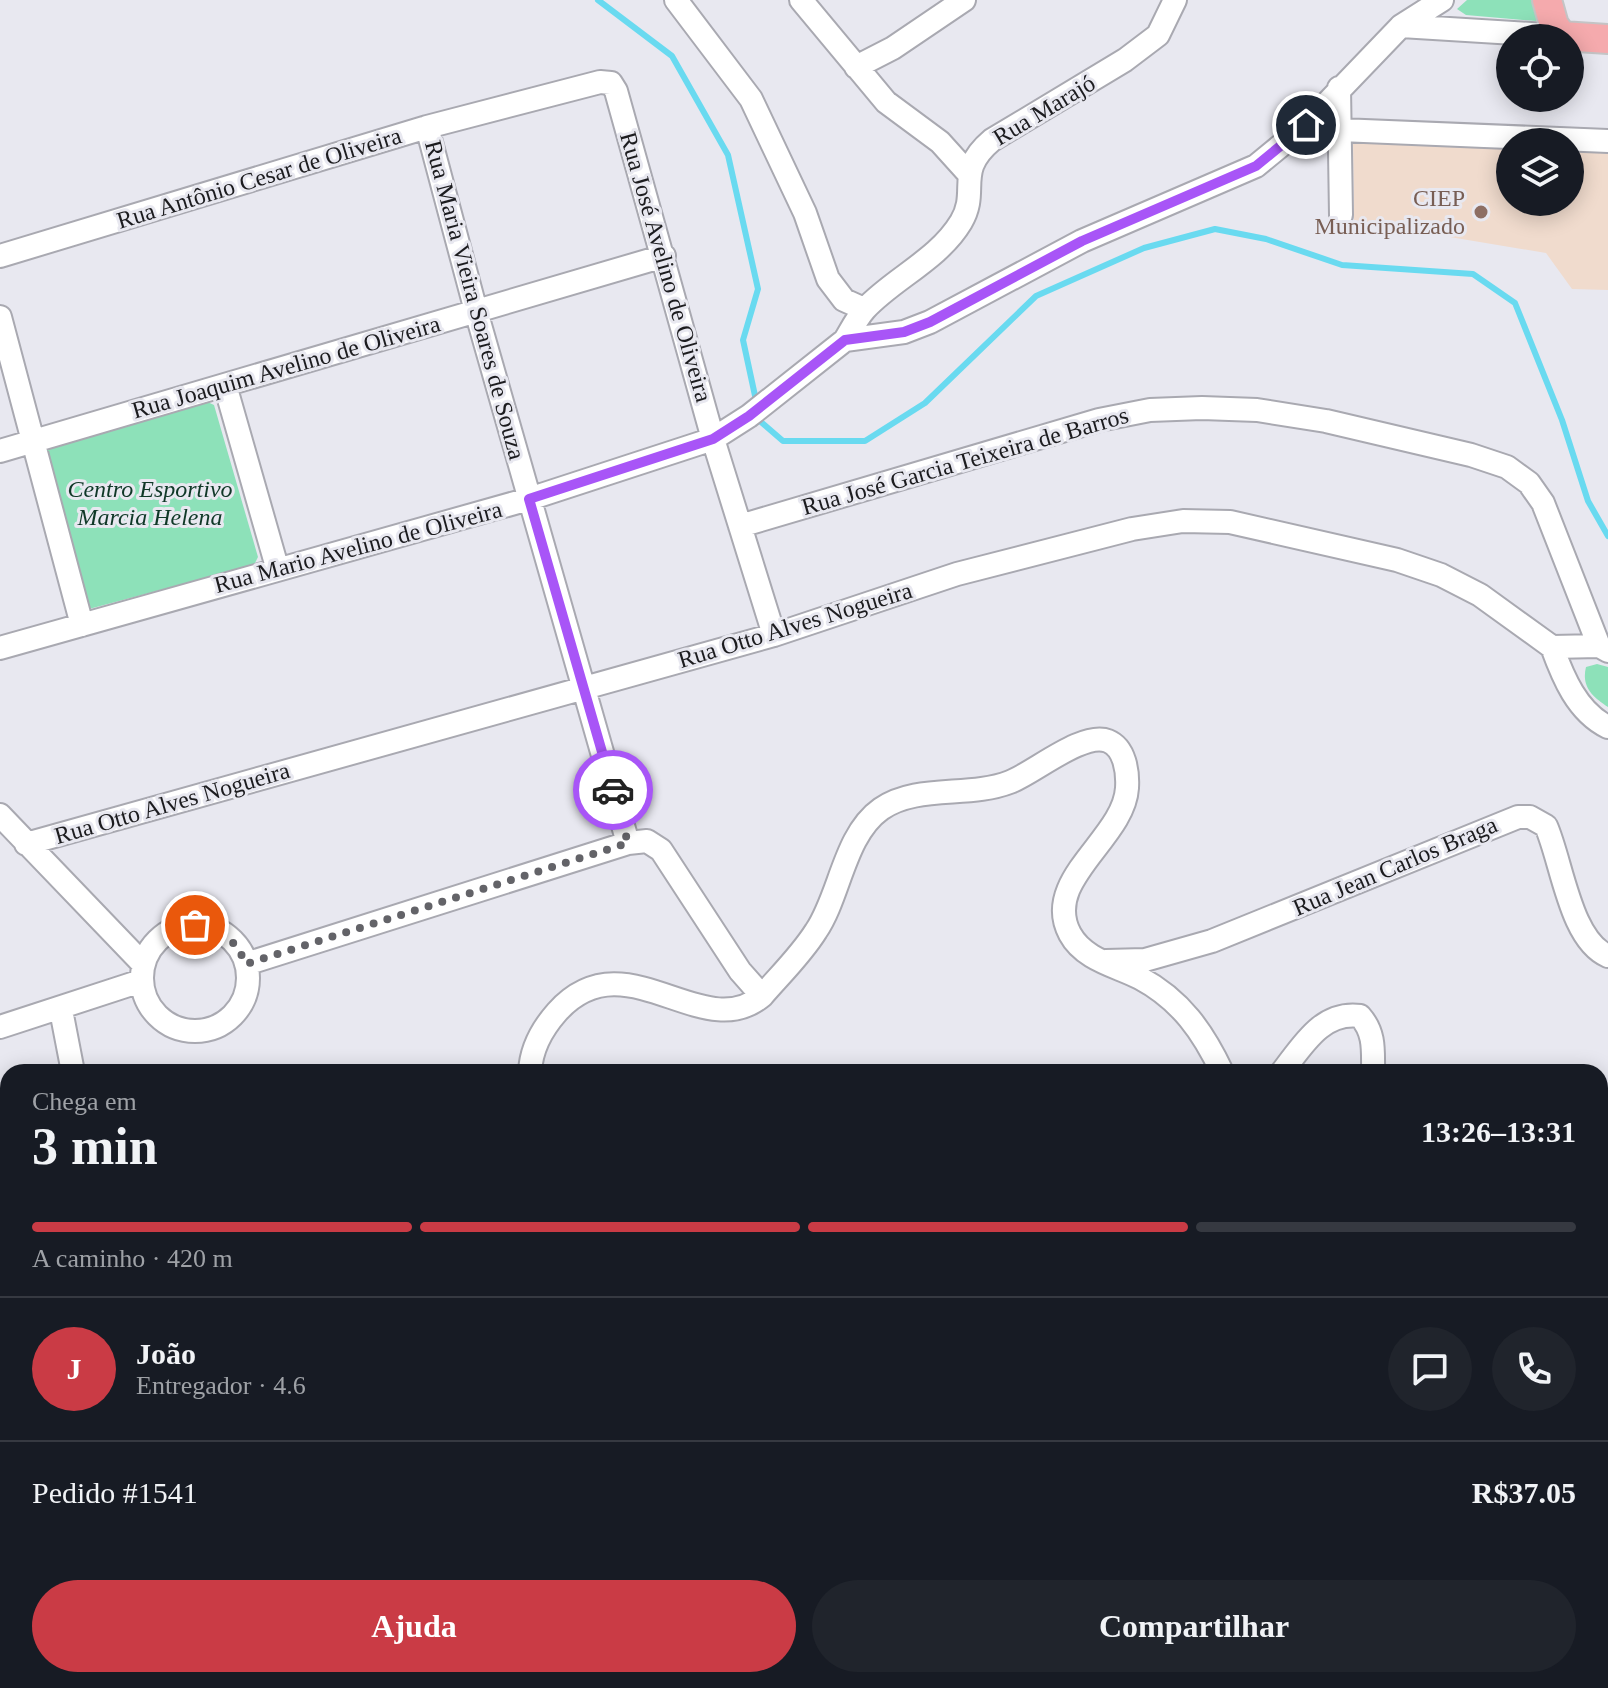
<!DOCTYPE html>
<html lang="pt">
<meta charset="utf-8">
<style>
:root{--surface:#171b24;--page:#20242c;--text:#f1f3f6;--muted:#9ea1a6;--line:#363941;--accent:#ca3b45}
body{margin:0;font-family:Georgia,serif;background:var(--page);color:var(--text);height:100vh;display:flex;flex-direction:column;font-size:30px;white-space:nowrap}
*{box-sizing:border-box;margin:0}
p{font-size:26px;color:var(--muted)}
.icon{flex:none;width:44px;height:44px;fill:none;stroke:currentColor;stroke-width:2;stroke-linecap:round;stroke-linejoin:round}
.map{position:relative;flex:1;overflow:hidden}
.side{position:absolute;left:0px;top:1064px;width:1608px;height:624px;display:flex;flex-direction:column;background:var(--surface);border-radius:24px 24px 0 0;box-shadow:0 4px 20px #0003}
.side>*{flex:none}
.fabs{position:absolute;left:1496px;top:24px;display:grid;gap:16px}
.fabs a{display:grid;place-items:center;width:88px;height:88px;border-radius:50%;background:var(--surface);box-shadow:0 4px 20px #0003;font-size:40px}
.pin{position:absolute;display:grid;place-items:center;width:68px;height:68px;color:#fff;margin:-34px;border:4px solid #fff;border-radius:50%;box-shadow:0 2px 8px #0007}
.courier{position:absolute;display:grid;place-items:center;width:80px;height:80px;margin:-40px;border:6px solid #a855f7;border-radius:50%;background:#fff;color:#222;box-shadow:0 2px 10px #0007}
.overview em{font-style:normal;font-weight:700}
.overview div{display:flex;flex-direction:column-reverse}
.overview{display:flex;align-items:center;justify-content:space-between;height:136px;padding:0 32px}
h1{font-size:52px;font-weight:700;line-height:60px}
.bar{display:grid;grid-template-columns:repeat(4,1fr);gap:12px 8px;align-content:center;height:96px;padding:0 32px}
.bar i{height:10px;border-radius:6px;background:var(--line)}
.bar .current{background:var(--accent)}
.bar p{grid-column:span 4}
.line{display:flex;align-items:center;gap:20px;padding:0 32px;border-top:2px solid var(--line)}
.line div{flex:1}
.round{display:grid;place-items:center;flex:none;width:84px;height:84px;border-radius:42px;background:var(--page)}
.cta{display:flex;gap:16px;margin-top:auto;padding:16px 32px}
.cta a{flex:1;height:92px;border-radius:48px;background:var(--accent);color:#fff;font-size:32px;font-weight:700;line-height:92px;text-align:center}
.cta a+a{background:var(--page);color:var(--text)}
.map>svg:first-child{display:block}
</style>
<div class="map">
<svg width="1608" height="1688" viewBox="0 0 1608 1688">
<rect width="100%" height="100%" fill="#e8e8f0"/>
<path fill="#f0dbcd" d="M1353,139l157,5v58h60v-56l38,2v142l-36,-1 -26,-36 -192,-32z"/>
<path fill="#8de1b9" d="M1467,0h71l-2,21 -70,-6 -9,-6z
M199,398l15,7 44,152 -4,8 -165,44 -48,-152 5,-14z
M1597,664l11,3v40c-15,-10 -27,-20 -22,-40z"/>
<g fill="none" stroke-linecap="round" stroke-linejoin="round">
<path stroke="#69daf0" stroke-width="6" d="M598,0l74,56 56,99 30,134 -15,51 14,65
M759,416l2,6 22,19h82l60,-38 111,-107 108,-48 71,-19 51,10 76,26 131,9 42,29 47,117 26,81 20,35"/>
<defs>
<path id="minor" d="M676,0l75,99 54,114 23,66 16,21 20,9
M801,0l85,102 54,40 28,31
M1401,26l161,10
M856,67l37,-19 71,-48
M1339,88l2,127
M427,127l49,184 152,532
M1340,130l268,11
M0,256l427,-129 173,-45 11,1 5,8 97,348 61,196
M0,317l82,308
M845,340c6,-10 12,-22 20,-31 29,-31 73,-49 96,-87 19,-32 -7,-50 31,-82l133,-80 33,-25 17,-35
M225,385l52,182
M0,451l664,-195
M740,526l359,-106 51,-10 52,-2 55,2 69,11 145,34 36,12 22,16 14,20 56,143
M1552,647c11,30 25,65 56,80
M1552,647l47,-1 9,5
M0,648l529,-149 184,-60 36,-23 96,-76 59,-8 26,-10 152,-81 174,-75 50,-41 95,-99 41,-26
M0,815l143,149
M26,844l748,-209 183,-61 175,-45 51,-8 47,1 167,38 44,15 39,20 72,52
M142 978a53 53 0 1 1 106 0a53 53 0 1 1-106 0Z
M1106,961l39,-1 67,-19 306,-124h12l16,9c16,36 24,114 62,130
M246,964l382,-121 19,-2 14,9 79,121 22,25c18,-21 39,-41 54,-65 24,-35 28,-96 65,-122 36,-25 88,-11 129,-27 24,-9 73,-51 98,-41 17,7 20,31 19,47 -3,51 -86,92 -57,146 14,26 47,32 70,44 41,22 63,54 82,94
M61,1010l12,62
M0,1027l141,-46
M530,1072c1,-23 12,-43 27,-60 68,-76 145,34 205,-16
M1282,1072c21,-27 40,-61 78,-56 15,17 13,34 13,56
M0,1435l8,1
M0,1666l8,-5
M195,1680l4,8
M1187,1680l2,8
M1373,1680l6,8
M1534,1688l3,-8"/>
<path id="major" d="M1547,0l7,25 8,11 46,3"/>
</defs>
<use href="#minor" stroke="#a9a9b1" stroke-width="26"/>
<use href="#major" stroke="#c4c4c5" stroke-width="32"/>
<use href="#minor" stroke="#fff" stroke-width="22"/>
<use href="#major" stroke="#f5aaad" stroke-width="28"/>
</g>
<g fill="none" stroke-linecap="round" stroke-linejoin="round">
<path stroke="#636368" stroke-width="8" stroke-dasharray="0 14.4" d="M195,925c26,4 40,14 51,39l382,-121 -15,-53"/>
<path stroke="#a855f7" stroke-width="10" d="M613,790l-84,-291 184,-60 36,-23 96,-76 59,-8 26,-10 152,-81 174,-75 50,-41"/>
</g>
<circle fill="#8d6e63" stroke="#e8e8f0" stroke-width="3" cx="1481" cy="212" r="8"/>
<g text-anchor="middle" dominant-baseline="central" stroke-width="6" stroke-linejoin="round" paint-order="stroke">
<g font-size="24" fill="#1c1c1f" stroke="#e8e8f0">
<text transform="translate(1044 110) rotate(-31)">Rua Marajó</text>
<text transform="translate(259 178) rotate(-17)">Rua Antônio Cesar de Oliveira</text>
<text transform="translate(666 267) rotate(74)">Rua José Avelino de Oliveira</text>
<text transform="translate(475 300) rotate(75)">Rua Maria Vieira Soares de Souza</text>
<text transform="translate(286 367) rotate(-16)">Rua Joaquim Avelino de Oliveira</text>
<text transform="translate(965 461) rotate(-16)">Rua José Garcia Teixeira de Barros</text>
<text transform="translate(358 547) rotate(-15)">Rua Mario Avelino de Oliveira</text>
<text transform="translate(795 625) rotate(-17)">Rua Otto Alves Nogueira</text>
<text transform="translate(172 803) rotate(-16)">Rua Otto Alves Nogueira</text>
<text transform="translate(1395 866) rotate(-23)">Rua Jean Carlos Braga</text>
</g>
<g font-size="24" fill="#785e54" stroke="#e8e8f0" text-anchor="end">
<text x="1465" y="198">CIEP<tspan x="1465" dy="28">Municipalizado</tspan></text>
</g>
<g font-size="24" font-style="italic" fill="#0f3827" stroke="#e8e8f0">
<text x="150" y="489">Centro Esportivo<tspan x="150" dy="28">Marcia Helena</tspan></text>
</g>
</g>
</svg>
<div class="fabs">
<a><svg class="icon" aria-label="locate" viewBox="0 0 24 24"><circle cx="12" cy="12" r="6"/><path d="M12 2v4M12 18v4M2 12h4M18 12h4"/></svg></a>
<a><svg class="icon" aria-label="layers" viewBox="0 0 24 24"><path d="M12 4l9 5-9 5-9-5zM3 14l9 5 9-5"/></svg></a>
</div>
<div class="pin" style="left:195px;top:925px;background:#ea580c"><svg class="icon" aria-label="bag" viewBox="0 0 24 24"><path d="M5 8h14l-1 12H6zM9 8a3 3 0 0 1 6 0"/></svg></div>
<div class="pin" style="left:1306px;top:125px;background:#1f2937"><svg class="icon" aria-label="home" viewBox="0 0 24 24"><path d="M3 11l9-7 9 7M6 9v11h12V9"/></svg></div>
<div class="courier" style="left:613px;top:790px"><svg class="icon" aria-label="car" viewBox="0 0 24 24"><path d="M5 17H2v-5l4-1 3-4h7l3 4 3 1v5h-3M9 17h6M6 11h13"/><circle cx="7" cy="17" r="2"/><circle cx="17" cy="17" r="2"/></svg></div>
<section class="side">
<div class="overview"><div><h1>3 min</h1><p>Chega em</p></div><em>13:26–13:31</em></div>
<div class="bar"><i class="current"></i><i class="current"></i><i class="current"></i><i></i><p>A caminho · 420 m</p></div>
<div class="line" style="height:144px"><b class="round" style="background:var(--accent);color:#fff">J</b><div><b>João</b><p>Entregador · 4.6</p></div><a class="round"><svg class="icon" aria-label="chat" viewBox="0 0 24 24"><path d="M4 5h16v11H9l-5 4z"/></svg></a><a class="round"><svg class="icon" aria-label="phone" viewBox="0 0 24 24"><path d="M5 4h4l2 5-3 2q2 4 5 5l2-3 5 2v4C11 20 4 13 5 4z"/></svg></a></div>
<div class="line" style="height:104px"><div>Pedido #1541</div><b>R$37.05</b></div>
<div class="cta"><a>Ajuda</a><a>Compartilhar</a></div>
</section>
</div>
